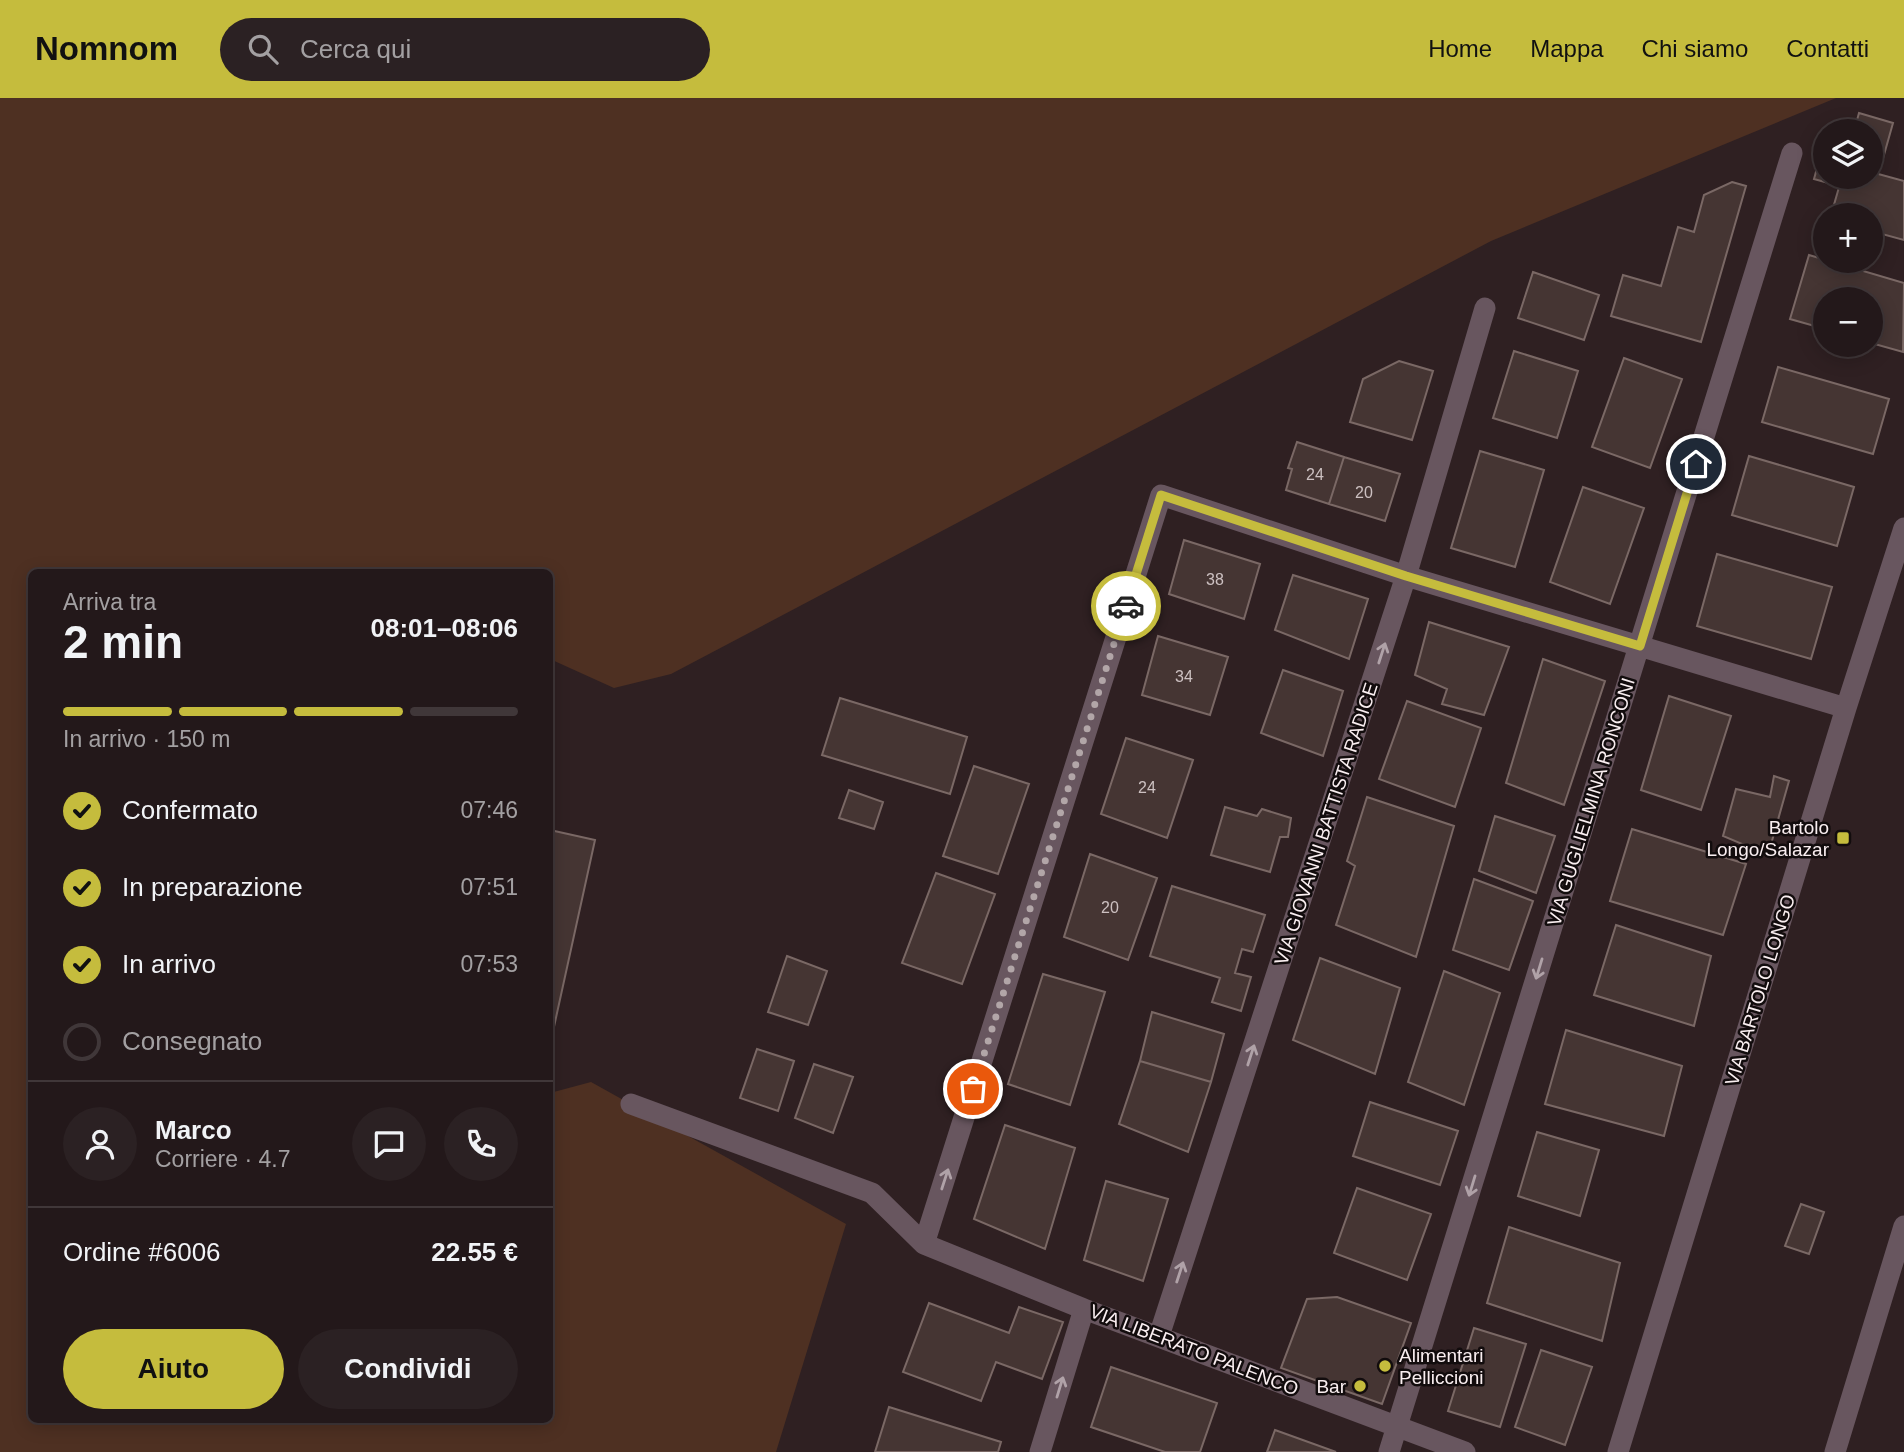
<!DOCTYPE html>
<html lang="it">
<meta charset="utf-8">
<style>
:root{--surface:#23181a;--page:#2b2123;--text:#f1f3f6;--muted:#a3a0a2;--line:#403739;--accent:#c5bc3d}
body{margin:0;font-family:Arial,sans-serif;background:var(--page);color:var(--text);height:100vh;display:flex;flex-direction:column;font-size:26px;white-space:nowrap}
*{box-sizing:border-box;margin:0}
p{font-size:23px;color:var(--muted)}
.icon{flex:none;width:38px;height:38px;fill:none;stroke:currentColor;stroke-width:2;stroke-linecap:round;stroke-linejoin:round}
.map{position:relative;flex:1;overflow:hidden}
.sheet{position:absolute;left:28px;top:471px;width:525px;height:854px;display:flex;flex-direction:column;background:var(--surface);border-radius:10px;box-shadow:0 4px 18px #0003,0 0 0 2px var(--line)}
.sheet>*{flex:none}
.buttons{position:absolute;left:1813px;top:21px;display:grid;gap:14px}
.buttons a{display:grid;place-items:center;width:70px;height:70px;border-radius:50%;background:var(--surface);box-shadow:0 4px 18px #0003,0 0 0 2px var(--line);font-size:35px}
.pin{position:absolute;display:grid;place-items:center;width:60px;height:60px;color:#fff;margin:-30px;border:4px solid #fff;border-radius:50%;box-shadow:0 2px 7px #0007}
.courier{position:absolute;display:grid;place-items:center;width:70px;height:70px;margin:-35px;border:5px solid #c5bc3d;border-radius:50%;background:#fff;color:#222;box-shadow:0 2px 9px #0007}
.overview em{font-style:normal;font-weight:600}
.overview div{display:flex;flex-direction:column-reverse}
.overview{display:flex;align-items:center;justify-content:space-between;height:119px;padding:0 35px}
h1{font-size:46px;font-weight:600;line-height:52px}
.bar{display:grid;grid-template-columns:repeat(4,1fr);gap:10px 7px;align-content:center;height:84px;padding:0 35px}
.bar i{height:9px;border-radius:5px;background:var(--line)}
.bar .current{background:var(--accent)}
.bar p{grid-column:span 4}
.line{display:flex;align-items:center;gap:18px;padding:0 35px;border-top:2px solid var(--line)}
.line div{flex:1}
.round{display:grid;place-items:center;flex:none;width:74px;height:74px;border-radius:37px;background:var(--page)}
ol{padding:0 35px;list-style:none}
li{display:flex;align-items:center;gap:21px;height:77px}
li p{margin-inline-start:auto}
li .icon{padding:7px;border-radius:50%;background:var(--accent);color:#111;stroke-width:4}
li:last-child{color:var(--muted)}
li i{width:38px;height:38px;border:4px solid var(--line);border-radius:50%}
.button{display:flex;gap:14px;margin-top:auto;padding:14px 35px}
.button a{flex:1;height:80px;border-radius:42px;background:var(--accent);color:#111;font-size:28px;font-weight:600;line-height:80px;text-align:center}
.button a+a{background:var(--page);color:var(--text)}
header{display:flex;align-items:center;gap:42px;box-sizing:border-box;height:98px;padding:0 35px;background:var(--accent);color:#111}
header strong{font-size:33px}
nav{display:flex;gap:38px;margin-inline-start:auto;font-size:24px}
.search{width:490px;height:63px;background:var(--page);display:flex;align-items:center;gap:18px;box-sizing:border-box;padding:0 24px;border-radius:38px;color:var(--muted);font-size:26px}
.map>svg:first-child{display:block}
</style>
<header>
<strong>Nomnom</strong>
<div class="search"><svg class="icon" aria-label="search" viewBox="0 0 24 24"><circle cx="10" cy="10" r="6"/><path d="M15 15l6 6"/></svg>Cerca qui</div>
<nav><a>Home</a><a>Mappa</a><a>Chi siamo</a><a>Contatti</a></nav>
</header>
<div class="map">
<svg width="1904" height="1354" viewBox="0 0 1904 1354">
<rect width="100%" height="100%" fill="#2f2022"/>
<path fill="#4e3022" d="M0,0h1836l-345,143 -820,433 -57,14 -64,-29v-87h-518v847h518v-326l41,-11 255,142 -70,228h-776z"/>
<path fill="#453533" stroke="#7a6865" stroke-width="2" d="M1859,15l34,10 -11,39 -11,-3v-28h-17z
M1822,52l3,1v26h9l-2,7 -18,-5z
M1871,74l33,9v59l-33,-9v-16h-40l11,-38h29z
M1732,84l14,4 -45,156 -90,-26 12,-41 38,11 17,-59 16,5 10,-37z
M1809,157l95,28 -1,69 -32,-9v-44h-46v30l-35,-10z
M1533,174l66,23 -15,45 -66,-22z
M1514,253l64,20 -21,67 -64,-20z
M1624,260l58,21 -32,89 -58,-21z
M1399,263l34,10 -21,69 -62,-18 13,-43z
M1778,269l111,32 -16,55 -111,-32z
M1297,344l47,15 -15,47 -43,-14 6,-21 -4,-1z
M1480,353l64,19 -29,97 -64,-19z
M1749,358l105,31 -17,59 -105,-31z
M1344,359l56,17 -15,47 -56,-17z
M1583,389l61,21 -34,96 -60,-22z
M1184,442l76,24 -16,55 -75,-25z
M1717,456l115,33 -21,72 -114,-33z
M1293,477l75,24 -19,60 -74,-29z
M1429,524l80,25 -25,68 -42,-11 5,-15 -32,-14z
M1158,538l70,21 -18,58 -68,-20z
M1543,561l62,22 -41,124 -58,-22z
M1283,572l60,21 -20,65 -62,-23z
M1669,598l62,20 -30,94 -60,-20z
M840,600l127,39 -17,57 -128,-39z
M1407,603l74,27 -26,79 -76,-28z
M1126,640l67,22 -26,78 -66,-24z
M974,668l55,18 -31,90 -55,-18z
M1774,678l15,5 -21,74 -45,-19 13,-47 34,8z
M849,692l34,12 -9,27 -35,-11z
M1367,699l87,29 -38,131 -80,-32 19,-59 -8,-5z
M1225,709l32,9 5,-7 29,9 -3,19h-8l-10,35 -59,-17z
M1495,718l60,20 -19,57 -57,-22z
M1632,731l114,35 -23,71 -113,-34z
M550,732l45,10 -45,205z
M1090,756l67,24 -29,82 -64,-23z
M936,775l59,21 -33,90 -60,-21z
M1474,781l59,22 -24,69 -56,-20z
M1172,788l93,29 -12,37 -11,-3 -7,24 16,4 -10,34 -29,-9 8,-24 -70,-22z
M1616,827l95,31 -17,70 -100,-31z
M787,858l40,15 -19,54 -40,-13z
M1320,860l80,30 -25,86 -82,-34z
M1444,873l56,22 -36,112 -56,-23z
M1043,876l62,18 -35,113 -62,-21z
M1152,914l72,22 -13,48 -71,-21z
M1566,932l116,36 -18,70 -119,-32z
M757,951l37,12 -16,50 -38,-13z
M1140,963l71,21 -23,70 -69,-28z
M814,966l39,13 -20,56 -38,-15z
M1370,1004l88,29 -18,54 -87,-29z
M1005,1027l70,23 -30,101 -71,-30z
M1537,1034l62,18 -19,66 -62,-20z
M1106,1083l62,18 -25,82 -59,-21z
M1357,1090l74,26 -24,66 -73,-27z
M1801,1106l23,8 -15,42 -24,-8z
M1509,1129l111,36 -18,78 -115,-38z
M1337,1199l74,26 -29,81 -101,-36 26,-69z
M929,1205l80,30 10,-26 44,15 -21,57 -46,-17 -15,39 -78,-29z
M1474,1230l52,16 -26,83 -52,-16z
M1541,1252l51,17 -27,78 -50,-18z
M1111,1269l106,36 -17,49h-35l-74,-25z
M889,1309l112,35 -3,10h-123z
M1275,1332l61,22h-69z"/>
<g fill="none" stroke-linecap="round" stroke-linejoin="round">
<path stroke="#68565f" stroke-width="21" d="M631,1006l241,89 52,51 160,65 381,143
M924,1146l237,-749 245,81 440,132
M1159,1238l247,-760 79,-268
M1040,1354l44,-143
M1389,1354l403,-1299
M1618,1354l228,-744 58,-180
M1835,1354l69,-226"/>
</g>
<defs><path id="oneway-shaft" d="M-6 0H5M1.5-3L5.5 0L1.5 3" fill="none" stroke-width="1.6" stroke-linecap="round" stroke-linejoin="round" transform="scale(1.75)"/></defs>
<g stroke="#b0a2a8">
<use href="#oneway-shaft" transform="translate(1382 555) rotate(-72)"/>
<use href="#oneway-shaft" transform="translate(1539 871) rotate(107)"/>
<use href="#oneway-shaft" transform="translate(1251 957) rotate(-72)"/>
<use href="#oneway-shaft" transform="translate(945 1081) rotate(-72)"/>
<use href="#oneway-shaft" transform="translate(1472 1088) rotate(107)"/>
<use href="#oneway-shaft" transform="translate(1180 1174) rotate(-72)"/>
<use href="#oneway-shaft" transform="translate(1060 1289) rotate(-73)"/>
</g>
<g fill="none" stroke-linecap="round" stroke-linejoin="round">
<path stroke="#b2a6a8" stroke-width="7" stroke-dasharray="0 12.6" d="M973,991l153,-483"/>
<path stroke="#c5bc3d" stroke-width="9" d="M1126,508l35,-111 245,81 234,70 56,-182"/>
</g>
<g fill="#c5bc3d" stroke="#120c0d" stroke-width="2.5">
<rect x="1836" y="733" width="14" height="14" rx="3.5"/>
<circle cx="1385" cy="1268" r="7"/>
<circle cx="1360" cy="1288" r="7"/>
</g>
<g text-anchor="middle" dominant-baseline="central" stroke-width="5" stroke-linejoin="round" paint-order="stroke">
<g font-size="16" fill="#ccc0c1">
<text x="1315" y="376">24</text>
<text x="1364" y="394">20</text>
<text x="1215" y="481">38</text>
<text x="1184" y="578">34</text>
<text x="1147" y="689">24</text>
<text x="1110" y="809">20</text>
</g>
<g font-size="19" fill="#f9eef0" stroke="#120c0d">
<text transform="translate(1591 704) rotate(-73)">VIA GUGLIELMINA RONCONI</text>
<text transform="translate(1326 726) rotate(-72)">VIA GIOVANNI BATTISTA RADICE</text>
<text transform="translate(1760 892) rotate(-73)">VIA BARTOLO LONGO</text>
<text transform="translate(1194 1252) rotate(21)">VIA LIBERATO PALENCO</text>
</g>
<g font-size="19" fill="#f9eef0" stroke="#120c0d" text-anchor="end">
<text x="1829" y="729">Bartolo<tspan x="1829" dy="22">Longo/Salazar</tspan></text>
<text x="1399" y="1257" text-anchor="start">Alimentari<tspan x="1399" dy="22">Pelliccioni</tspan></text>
<text x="1346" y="1288">Bar</text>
</g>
</g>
</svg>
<div class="buttons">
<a><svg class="icon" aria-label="layers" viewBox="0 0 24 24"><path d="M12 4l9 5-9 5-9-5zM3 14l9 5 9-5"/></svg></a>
<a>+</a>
<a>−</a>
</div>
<div class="pin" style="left:973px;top:991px;background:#ea580c"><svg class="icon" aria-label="bag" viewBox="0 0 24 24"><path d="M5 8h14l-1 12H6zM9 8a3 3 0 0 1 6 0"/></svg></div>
<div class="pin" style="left:1696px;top:366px;background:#1f2937"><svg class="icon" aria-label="home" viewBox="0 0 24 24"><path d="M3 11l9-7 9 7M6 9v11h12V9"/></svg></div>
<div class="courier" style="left:1126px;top:508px"><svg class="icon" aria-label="car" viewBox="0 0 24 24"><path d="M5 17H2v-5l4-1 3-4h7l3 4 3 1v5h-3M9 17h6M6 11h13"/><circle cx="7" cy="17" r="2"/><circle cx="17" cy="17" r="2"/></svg></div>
<section class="sheet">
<div class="overview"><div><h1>2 min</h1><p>Arriva tra</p></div><em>08:01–08:06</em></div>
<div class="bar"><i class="current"></i><i class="current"></i><i class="current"></i><i></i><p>In arrivo · 150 m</p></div>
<ol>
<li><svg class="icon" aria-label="check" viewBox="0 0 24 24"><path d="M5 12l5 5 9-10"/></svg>Confermato<p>07:46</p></li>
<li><svg class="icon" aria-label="check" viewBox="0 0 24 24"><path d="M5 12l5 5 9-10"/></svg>In preparazione<p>07:51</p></li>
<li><svg class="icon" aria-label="check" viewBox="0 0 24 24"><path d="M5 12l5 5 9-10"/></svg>In arrivo<p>07:53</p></li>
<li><i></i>Consegnato</li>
</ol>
<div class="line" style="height:126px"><a class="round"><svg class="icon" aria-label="person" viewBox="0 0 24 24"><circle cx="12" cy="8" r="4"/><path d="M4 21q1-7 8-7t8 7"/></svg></a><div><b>Marco</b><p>Corriere · 4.7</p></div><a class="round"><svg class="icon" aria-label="chat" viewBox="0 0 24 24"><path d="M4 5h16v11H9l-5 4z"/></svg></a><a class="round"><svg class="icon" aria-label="phone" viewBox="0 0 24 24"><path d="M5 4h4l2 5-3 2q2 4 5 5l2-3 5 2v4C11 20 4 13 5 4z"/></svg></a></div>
<div class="line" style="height:91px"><div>Ordine #6006</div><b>22.55 €</b></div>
<div class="button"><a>Aiuto</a><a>Condividi</a></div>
</section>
</div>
